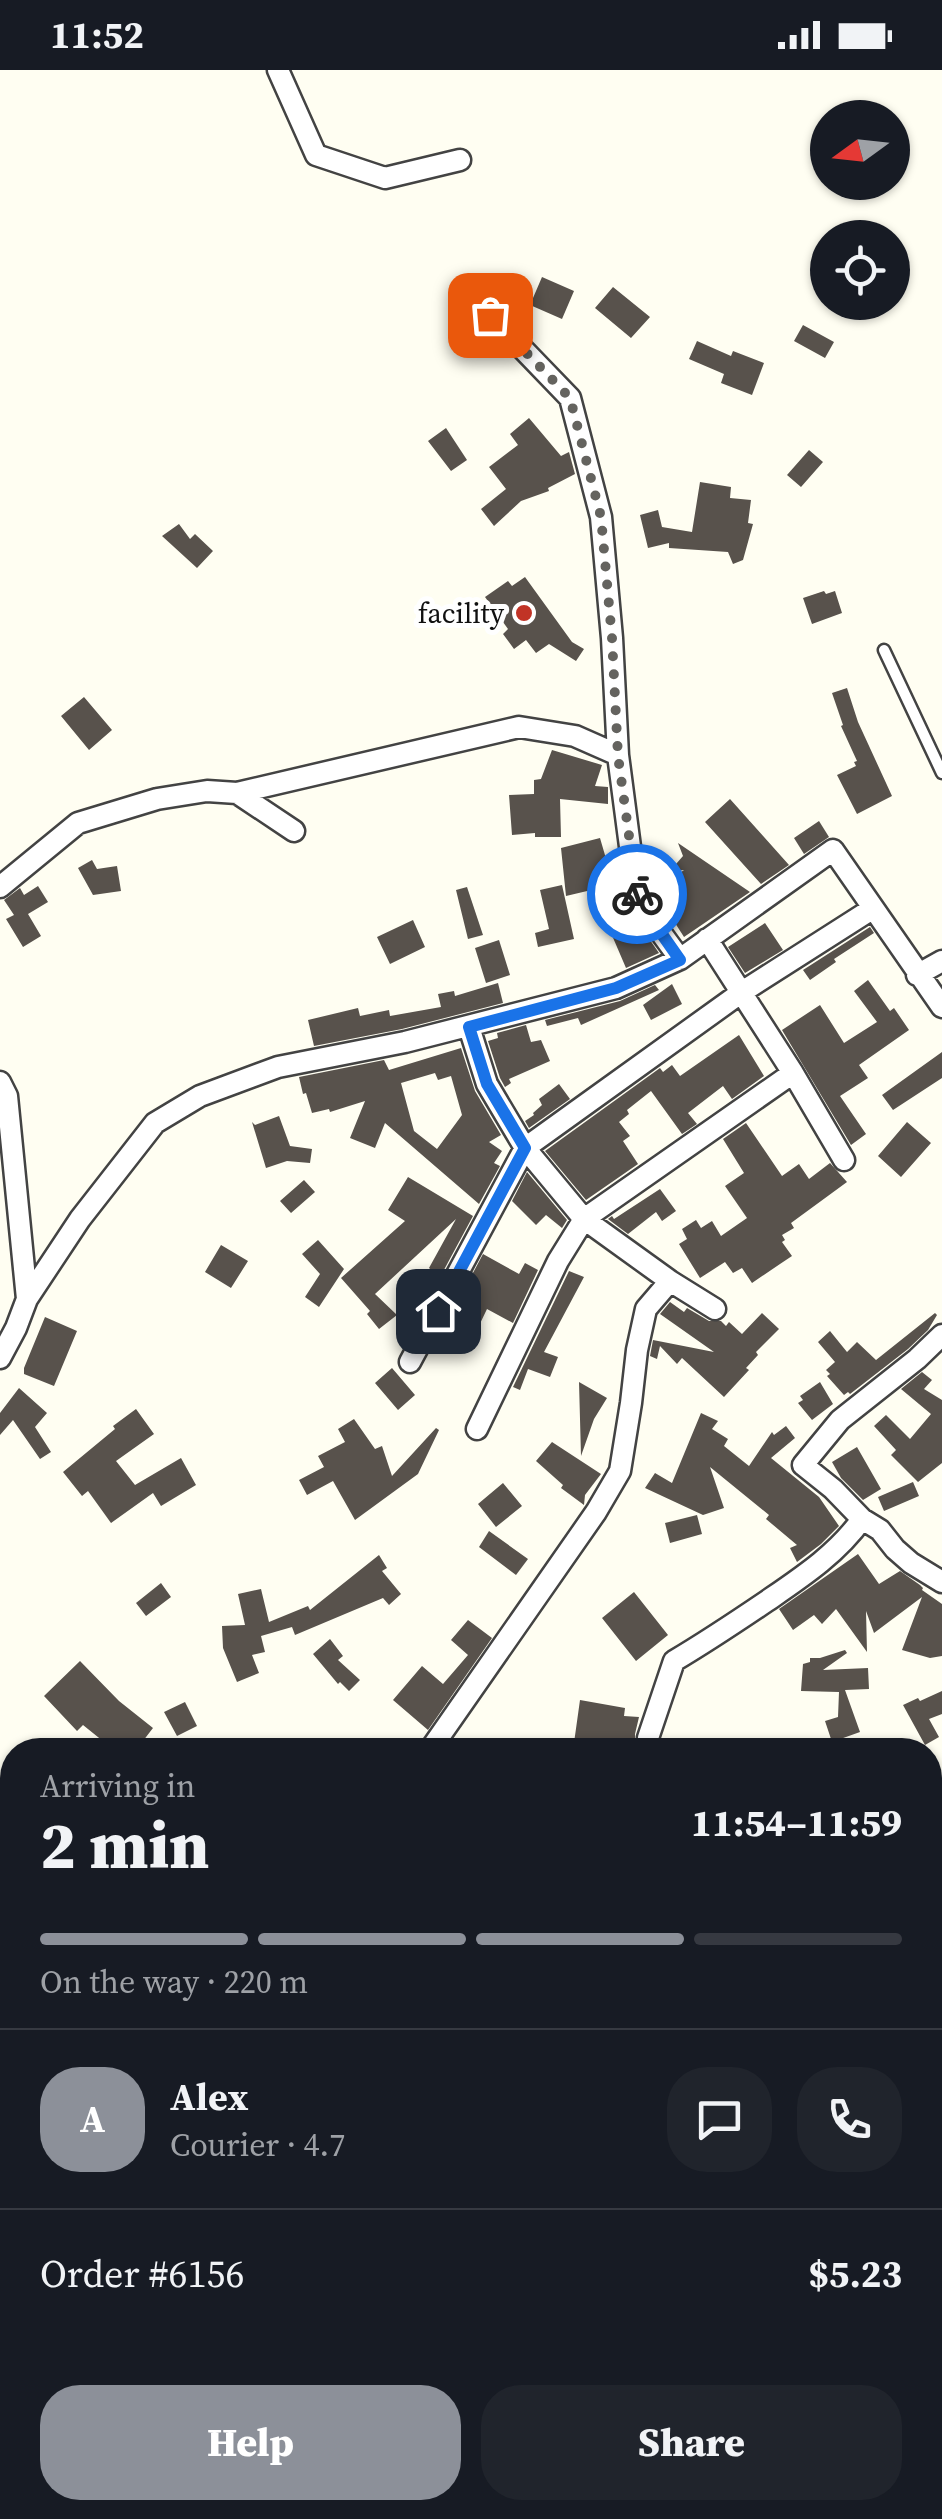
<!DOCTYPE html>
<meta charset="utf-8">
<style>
:root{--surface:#171b24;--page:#20242c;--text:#f1f3f6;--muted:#9ea1a6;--line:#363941;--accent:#8c9099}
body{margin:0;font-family:"Source Serif 4",serif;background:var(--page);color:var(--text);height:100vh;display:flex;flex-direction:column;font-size:38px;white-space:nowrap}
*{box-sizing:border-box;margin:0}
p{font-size:32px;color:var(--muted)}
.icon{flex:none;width:55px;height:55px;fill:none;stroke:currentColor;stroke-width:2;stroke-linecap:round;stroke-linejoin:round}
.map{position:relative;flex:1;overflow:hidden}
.drawer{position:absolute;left:0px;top:1668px;width:942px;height:782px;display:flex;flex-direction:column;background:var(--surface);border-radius:40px 40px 0 0;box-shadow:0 2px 8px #0004}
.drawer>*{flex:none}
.needle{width:65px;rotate:255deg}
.controls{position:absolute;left:810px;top:30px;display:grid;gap:20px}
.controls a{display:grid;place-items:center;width:100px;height:100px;border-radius:50%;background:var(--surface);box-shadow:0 2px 8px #0004;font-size:50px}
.pin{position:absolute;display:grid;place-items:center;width:85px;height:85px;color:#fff;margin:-42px;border-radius:20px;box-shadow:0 5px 15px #0006}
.courier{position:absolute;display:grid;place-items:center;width:100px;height:100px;margin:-50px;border:8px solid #1a73e8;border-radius:50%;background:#fff;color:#222;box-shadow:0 2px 12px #0007}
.head em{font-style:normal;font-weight:800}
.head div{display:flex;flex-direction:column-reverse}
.head{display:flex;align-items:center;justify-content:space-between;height:170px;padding:0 40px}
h1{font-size:65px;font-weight:800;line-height:75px}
.bar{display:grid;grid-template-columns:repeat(4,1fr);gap:15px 10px;align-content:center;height:120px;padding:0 40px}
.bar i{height:12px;border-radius:8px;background:var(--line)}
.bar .active{background:var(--accent)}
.bar p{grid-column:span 4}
.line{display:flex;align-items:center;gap:25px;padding:0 40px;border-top:2px solid var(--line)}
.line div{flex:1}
.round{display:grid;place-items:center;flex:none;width:105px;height:105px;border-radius:40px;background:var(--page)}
.button{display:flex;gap:20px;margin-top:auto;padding:20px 40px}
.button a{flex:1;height:115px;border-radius:40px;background:var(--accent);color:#fff;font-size:40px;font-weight:800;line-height:115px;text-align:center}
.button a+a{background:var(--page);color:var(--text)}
.status{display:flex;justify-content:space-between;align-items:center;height:70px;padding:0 50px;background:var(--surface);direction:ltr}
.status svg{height:28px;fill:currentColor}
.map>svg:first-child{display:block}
</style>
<div class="status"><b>11:52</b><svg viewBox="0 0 49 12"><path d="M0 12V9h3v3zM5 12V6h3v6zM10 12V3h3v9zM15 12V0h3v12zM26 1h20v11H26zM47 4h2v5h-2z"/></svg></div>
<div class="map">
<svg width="942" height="2449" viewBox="0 0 942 2449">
<rect width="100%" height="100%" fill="#fffef2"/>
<path fill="#58524c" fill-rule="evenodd" d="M542,207l32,14 -12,28 -32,-14z
M613,217l37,30 -19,21 -36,-30z
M803,255l31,17 -9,16 -31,-17z
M697,271l34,15 2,-5 31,12 -12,32 -31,-12 3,-9 -35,-15z
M529,348l32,38 8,-4 6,22 -27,14 1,3 -28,10 -27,25 -13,-17 25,-20 -17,-22 29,-22 -8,-11z
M446,358l21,32 -16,11 -23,-30z
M809,380l14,12 -22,25 -14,-12z
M700,412l31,5 -1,11 21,2 -3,23 5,1 -10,36 -10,4 -5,-12 -59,-4v-5l-21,5 -8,-33 18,-5 4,17 30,5z
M179,454l11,15 5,-5 18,17 -16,17 -35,-32z
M525,507l47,65 12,7 -8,12 -27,-17 -13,9 -10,-13 -12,9 -11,-15 5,-5 -23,-32 23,-16 4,5z
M824,521l2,3 9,-3 7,22 -30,11 -9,-26z
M847,618l11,34 34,74 -35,18 -20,-39 19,-9 -2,-4 3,-1 -16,-35 2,-1 -11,-32z
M84,627l28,33 -23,20 -28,-34z
M552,680l50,15 -7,21 13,1v17l-48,-5 1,38h-26v-4l-23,2 -3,-40 25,-1v-14l7,-1z
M730,729l59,66 -28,19 -56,-62z
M819,751l10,16 -25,17 -10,-16z
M600,768l7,24 5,-1 9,22 -55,13 -5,-48z
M678,773l72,49 -66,45 -16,-25 15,-10 -10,-15 8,-5 -4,-7 7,-5 -15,2 14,-16z
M92,790l5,9 20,-3 4,25 -28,4 -15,-27z
M562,815l12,54 -36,8 -3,-14 14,-4 -9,-39z
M38,816l10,16 -20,12 13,22 -18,11 -17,-28 8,-4 -10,-15 16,-12 4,7z
M467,817l16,48 -15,4 -12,-49z
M624,833l35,50 -33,15 -18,-42 6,-4 -5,-9z
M413,850l12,27 -35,17 -13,-27z
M765,853l18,27 -38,23 -17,-26z
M870,857l4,6 -40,26 2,3 -26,18 -7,-10z
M499,870l11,35 -24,8 -11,-35z
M868,910l22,31 4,-3 15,22 -50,35 9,13 -28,18 26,38 -15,11 -69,-115 38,-25 24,38 33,-21 -23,-31z
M498,913l5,20 -101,26 -88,17 -6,-26 50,-12 2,8 29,-6 1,6 51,-9 -3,-13 16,-3 1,5z
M672,914l10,20 -31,16 -8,-15z
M655,915l4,5 -78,35 -3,-7 -31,8 -2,-6 75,-19z
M526,955l5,17 10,-2 9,21 -41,18 2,4 -6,4 -5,-9 -12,-37 10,-3 -1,-5z
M739,965l25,41 -32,23 -9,-13 -35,27 9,11 -15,10 -31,-43 -24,19 2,4 -10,8 11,14 -7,5 15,23 -52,36 -41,-49 115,-83 3,4 9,-7 8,11z
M461,978l14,43 26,44 -12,7 13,9 -8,12 6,3 -21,38 -94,-81 -10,25 -25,-10 15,-37 -35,11 -1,-3 -17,4 -6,-20 -3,1 -4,-17 85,-17 5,10zM435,1003l3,7 13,-4 11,39 -25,34 -23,-18 -13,-48z
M942,982v26l-49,32 -11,-15z
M559,1014l11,15 -41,29 -4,-7 9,-6 -1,-2 9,-8 -3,-6z
M279,1046l11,30 22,3 -2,14 -23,-2 -21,7 -14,-46 3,3z
M907,1052l24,21 -30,34 -23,-21z
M746,1053l36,53 17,-12 10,15 21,-16 17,19 -56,41 3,5 -12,7 3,5 -3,2 10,14 -12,8 -28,19 -10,-15 -9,5 -8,-11 -25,16 -21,-34 8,-5 -5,-10 14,-9 5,8 11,-7 9,15 26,-18 -22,-32 19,-13 -21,-34z
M527,1102l40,48 -5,8 -16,-13 -10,10 -24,-24z
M408,1107l65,39 -62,115 -13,-8 13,-22 5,3 19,-31 -6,-5 27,-49 -81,75 22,21 -18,14 -12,-15 3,-3 -29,-33 64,-57 -17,-11z
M304,1110l11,12 -24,21 -11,-12z
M660,1119l16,22 -14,10 -6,-9 -28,22 -20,-15 4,-3 2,3z
M318,1170l26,29 -25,38 -14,-10 15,-23 -18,-20z
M221,1175l27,16 -17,27 -26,-16z
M483,1184l36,20 6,-11 13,7 -25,53 -26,-14 -12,25 -19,-10 -2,5 -2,-1 -9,19 -7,-4z
M569,1201l15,6 -40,75 14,5 -8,20 -22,-8 -8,21 -7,-3z
M670,1232l14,10 3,-4 22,13h12l5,5 3,-4 13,12 20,-21 17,16 -23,23 2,3 -12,13 3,2 -25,27 -42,-39 -5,6 -17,-18 -3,13 -7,-3 3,-16 61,12 -54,-38z
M935,1243l2,2 -9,15 -20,19 -58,45 -2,-2 -4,3 -17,-19 3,-2 -4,-4 9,-8 -17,-20 12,-11 17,21 10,-10 19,18z
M45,1247l32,14 -23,55 -30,-12v-6z
M392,1298l23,27 -17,15 -23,-27z
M922,1302l10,8 -8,9 18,11v63l-24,19 -27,-27 5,-5 -22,-24 12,-11 24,24 21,-25 -30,-25z
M579,1312l28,16 -13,21 -13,37z
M820,1312l13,22 -21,16 -14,-17 5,-3 -3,-4z
M19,1318l28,25 -12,14 16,25 -11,7 -27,-39 -13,15v-22z
M136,1339l18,25 -38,27 19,24 46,-27 15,27 -35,21 -8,-13 -42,30 -23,-32 -6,5 -19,-24 52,-43 -2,-3z
M701,1343l17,8 -6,8 16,10 -4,7 25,20 23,-34 2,3 12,-9 9,12 -24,20 48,39 20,29 -18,18 -24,18 -7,-14 7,-3 -31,-26 3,-4 -59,-48 14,41 -21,7 -58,-27 10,-15 17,10z
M354,1349l21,30 7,-3 10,30 44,-48 3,2 -21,44 -63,46 -22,-39 -26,14 -8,-15 25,-13 -6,-11 27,-14 -7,-13z
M552,1372l49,32 -16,21 -1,10 -23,-17 2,-3 -27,-24z
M857,1377l24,42 -18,11 -22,-22 -9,-16z
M913,1412l6,14 -35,15 -6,-14z
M503,1413l19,23 -26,21 -18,-23z
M697,1445l5,19 -32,9 -5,-20z
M489,1461l39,28 -12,16 -37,-28z
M858,1484l21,30 21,-13 20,14 3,3 -1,2 20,14v52l-12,2 -28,-8 20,-53 -48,36 -8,-22 1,41 -31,-43 -14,15 -8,-9 -21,15 -14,-21z
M379,1485l8,13 -5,3 19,23 -12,11 -6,-7 -88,37 -3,-8 -31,9 4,16 -13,3 7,18 -22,9 -14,-34 -1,-22 23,-1 -7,-31 23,-5 8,33 39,-16 2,4z
M161,1513l10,14 -25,19 -10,-13z
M634,1522l34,43 -32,26 -34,-43z
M468,1550l24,18 -64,92 -35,-30 29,-34 21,18 25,-29 -17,-15z
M330,1569l13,17 -5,4 22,20 -11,11 -9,-9 -2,2 -25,-30z
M845,1580l2,3 -24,17 45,-2 1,21 -24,1 15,42 -28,10 -7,-21 13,-4 1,-25 -38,-1 2,-27 7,-2v-4h10z
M80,1591l39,40 34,27 -17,22h-22l-31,-25 -6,6 -33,-35z
M942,1621v23l-13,5 10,18 -14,8 -22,-40 15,-7 2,3z
M580,1630l45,8 -1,8 15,1 -4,17v16h-62z
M185,1632l12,24 -20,10 -13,-24z"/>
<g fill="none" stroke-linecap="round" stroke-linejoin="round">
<defs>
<path id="service" d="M884,580l58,123"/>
<path id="minor" d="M278,0l38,85 69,23 75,-18
M490,245l80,83 31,119 11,121 6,117 19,145 43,59
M237,723l57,38
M0,817l78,-64 79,-24 50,-8 30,2 282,-66 56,9 43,19
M707,869l86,134 51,87
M917,905l25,-14
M469,957l18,57 38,64 59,71 86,62 45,28
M0,1012l7,14 20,203
M942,1265l-25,24 -77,61 -37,45 30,24 29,30 18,11 15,19 16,14 31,19
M0,1288l16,-30 11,-29 53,-80 75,-96 45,-27 78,-29 127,-25 211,-54 64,-29 153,-109 109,157
M410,1292l115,-214 217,-156 130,-83
M477,1359l81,-168 26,-42 209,-146
M430,1680l166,-238 24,-41 11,-68 6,-53 9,-41 24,-28
M649,1680l-1,-12 26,-77c32,-19 62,-39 93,-60 35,-24 70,-47 95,-82
M0,1906l12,-18
M0,1952l12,2
M930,2166l12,-5
M0,2405l12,9
M48,2438l17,11
M396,2438l8,11"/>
<path id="tertiary" d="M930,1991l12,-8
M0,2141l12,4"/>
</defs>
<use href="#service" stroke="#434343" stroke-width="15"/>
<use href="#minor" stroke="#434343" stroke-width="25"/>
<use href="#tertiary" stroke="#434343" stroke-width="30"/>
<path stroke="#323232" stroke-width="4" stroke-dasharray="10 5" stroke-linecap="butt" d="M930,2423l12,-2
M865,2449l23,-11"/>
<use href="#service" stroke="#fff" stroke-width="10"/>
<use href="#minor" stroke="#fff" stroke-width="20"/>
<use href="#tertiary" stroke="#fff" stroke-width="25"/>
</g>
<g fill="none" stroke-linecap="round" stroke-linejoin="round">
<path stroke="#64635f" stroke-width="10" stroke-dasharray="0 18" d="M490,245l80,83 31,119 11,121 6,118 19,138"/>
<path stroke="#1a73e8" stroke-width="12" d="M438,1241l87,-163 -38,-64 -18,-57 147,-39 64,-28 -42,-60 -1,-6"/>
</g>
<circle fill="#c13326" stroke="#fff" stroke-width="4" cx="524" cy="543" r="10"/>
<g text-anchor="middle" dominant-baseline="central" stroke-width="10" stroke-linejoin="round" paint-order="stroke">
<g font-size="28" fill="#101010" stroke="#fff" text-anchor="end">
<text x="504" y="543">facility</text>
</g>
</g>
</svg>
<div class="controls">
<a><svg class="needle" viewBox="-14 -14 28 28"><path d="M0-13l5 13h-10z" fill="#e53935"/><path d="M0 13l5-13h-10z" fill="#9ea1a6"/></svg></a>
<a><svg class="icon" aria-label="locate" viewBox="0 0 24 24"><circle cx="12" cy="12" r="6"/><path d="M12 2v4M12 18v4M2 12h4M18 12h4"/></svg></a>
</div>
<div class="pin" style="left:490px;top:245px;background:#ea580c"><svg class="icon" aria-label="bag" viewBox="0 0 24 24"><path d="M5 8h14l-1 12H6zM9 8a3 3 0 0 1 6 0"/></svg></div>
<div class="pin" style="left:438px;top:1241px;background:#1f2937"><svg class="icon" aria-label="home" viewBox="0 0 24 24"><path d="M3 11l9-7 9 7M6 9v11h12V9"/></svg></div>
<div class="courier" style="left:637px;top:824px"><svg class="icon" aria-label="bike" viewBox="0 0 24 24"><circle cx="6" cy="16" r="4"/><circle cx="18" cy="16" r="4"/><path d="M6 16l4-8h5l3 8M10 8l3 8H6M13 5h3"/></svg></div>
<section class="drawer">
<div class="head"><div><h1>2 min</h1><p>Arriving in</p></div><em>11:54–11:59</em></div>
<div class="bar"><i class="active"></i><i class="active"></i><i class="active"></i><i></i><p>On the way · 220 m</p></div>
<div class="line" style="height:180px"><b class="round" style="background:var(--accent);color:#fff">A</b><div><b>Alex</b><p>Courier · 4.7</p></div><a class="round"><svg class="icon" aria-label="chat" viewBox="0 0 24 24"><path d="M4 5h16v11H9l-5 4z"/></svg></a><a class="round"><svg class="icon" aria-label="phone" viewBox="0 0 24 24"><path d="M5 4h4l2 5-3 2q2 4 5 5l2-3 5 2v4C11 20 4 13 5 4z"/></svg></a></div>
<div class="line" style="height:130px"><div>Order #6156</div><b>$5.23</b></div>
<div class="button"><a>Help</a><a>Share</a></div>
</section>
</div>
